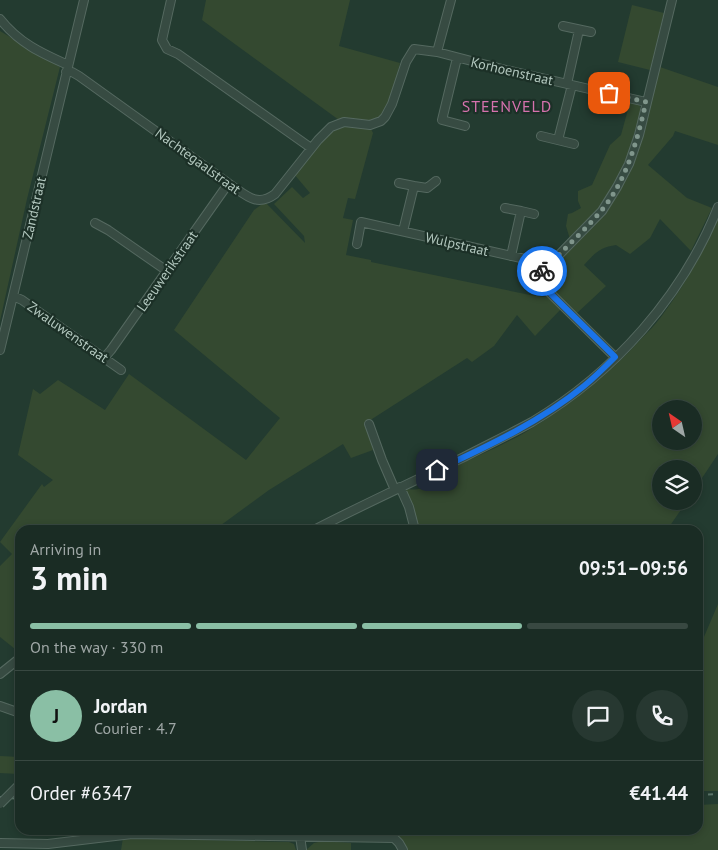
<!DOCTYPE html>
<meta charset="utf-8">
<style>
:root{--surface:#1a2c24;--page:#273831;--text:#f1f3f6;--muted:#9fa7a6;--line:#384841;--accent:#8abfa5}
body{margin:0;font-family:"PT Sans",sans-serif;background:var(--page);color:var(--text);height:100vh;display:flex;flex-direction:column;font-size:19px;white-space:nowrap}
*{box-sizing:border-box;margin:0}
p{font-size:16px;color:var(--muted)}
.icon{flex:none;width:28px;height:28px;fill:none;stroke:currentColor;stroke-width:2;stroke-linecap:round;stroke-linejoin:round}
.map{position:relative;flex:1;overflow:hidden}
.side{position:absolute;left:15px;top:525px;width:688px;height:310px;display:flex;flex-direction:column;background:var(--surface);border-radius:15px;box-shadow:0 2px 8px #0003,0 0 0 1px var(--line)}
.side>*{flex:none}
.needle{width:32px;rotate:326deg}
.tools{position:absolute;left:652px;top:400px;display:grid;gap:10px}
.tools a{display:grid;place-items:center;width:50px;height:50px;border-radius:50%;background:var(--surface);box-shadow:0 2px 8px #0003,0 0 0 1px var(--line);font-size:25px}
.pin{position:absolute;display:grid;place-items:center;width:42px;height:42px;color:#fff;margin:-21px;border-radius:10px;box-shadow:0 2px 8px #0006}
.courier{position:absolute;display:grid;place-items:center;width:50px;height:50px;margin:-25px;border:4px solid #1a73e8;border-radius:50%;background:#fff;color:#222;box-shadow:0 1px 6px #0007}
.summary em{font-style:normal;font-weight:800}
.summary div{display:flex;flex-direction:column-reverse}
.summary{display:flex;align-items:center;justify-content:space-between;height:85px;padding:0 15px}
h1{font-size:32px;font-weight:800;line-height:38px}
.bar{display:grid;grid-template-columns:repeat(4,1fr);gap:8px 5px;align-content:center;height:60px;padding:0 15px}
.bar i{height:6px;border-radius:4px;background:var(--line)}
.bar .on{background:var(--accent)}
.bar p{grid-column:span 4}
.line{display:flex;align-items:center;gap:12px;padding:0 15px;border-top:1px solid var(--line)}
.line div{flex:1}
.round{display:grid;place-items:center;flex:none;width:52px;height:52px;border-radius:26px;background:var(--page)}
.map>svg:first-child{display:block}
</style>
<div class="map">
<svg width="718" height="850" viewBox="0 0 718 850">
<rect width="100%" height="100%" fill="#233b30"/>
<path fill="#344930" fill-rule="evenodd" d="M206,0h144l-11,46 61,17 -11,44c-13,21 -30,12 -50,13l-137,-100z
M632,5l32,8 -14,57 -32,-8z
M0,31l60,36 -33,132 -27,122z
M660,67l58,20v58l-43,-14 -2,5 -25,29 39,33 25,10 -21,43 -31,-32 -10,19 -20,16 -14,-9c-16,2 -21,8 -32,20l22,21 -30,28c-7,-7 -28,-26 -31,-34 -1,-5 1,-8 4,-12l23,-22 48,-57 13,-26 16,-54z
M630,102l9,1 2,8 -13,44 -13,29 -17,26 -28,29 -4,-13 2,-12 4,-1 9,-5 -3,-7v-10l14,-6 18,-40 11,-10z
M343,125l27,2 3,6 -18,66 -7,-1 -5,20 10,2 -7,35 25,5v2l159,33 13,2 7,-1 12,12 -27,28 -18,-21 -23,31 -22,16 -5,-4 -95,61 -6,6 7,25 -22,8 -8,-14 -74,46 -52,38 1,2h-198v123l-20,-16v-71l12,-12 -12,-12 42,-58 2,3 9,-7 -35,-25 15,-66 7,5 18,-14 47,30 24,-36 117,86 34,-42 -106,-88 80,-120 11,-8 40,41 -1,-7 -30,-32 18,-17 11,11 7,-5 -16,-19 36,-44z
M718,218v236l-24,36v-21h-33v32h26l-20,29h-249l-2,-13 -10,-27 3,-1c9,3 30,-7 37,-13 3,-2 6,-6 8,-9 24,-11 49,-22 72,-35 42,-26 82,-56 115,-93 7,-7 14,-14 20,-22 23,-31 42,-64 57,-99zM661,409h33v32h-33z
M718,604v187h-20v-140z
M0,756l20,1v15l-2,2 -18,-1z
M718,804v46h-311l-8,-13 -7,-3 -254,-3 -43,4 -1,-5h604v-25z
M123,838l166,4 5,2 2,6h-175z
M323,841l28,2v7h-45l8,-7z"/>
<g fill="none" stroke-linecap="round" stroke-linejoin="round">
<defs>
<path id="minor" d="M171,0l-9,40 5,9 11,5 133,94
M0,19c19,24 41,34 68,46
M563,26l28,6
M437,52l14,-52
M457,58l-15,62 23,6
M66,72h6l7,4 156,112c14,10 24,18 40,6l43,-54 13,-13 13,-5 26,3 11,-4 4,-4 7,-13 14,-42 8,-13 23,3 69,18 140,32
M567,84l12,-54
M541,136l33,8
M558,140l14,-55
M399,183l15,3 -11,45
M414,186l13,2 9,-7
M505,208l16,3 -10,45
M521,211l13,3
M95,223l13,7 59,41
M357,244l4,-22 182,41 -2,15 9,15 65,64
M543,263l9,-2 3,-2 47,-48 15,-24 12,-23 10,-29 33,-135
M13,296l9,4 99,70
M0,350l84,-350
M104,358l7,-8 117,-166
M369,424l13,36 13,30
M400,487l9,20 6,23
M314,530c50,-26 101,-49 150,-73 23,-12 46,-23 68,-35 82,-49 151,-126 186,-215
M0,674l20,-16
M0,706l20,7
M300,836l2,14
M0,843l48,1 84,-10 262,4 5,5 4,7"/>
</defs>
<use href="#minor" stroke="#556960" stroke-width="10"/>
<use href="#minor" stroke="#374b42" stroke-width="8"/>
<path stroke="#5b7469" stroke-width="2" stroke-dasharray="5 5" stroke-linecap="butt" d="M698,795l20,-1
M0,797l20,2"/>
<defs>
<path id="minor-bridge" d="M0,804l20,-20"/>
</defs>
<use href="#minor-bridge" stroke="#556960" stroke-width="10" stroke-linecap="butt"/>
<use href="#minor-bridge" stroke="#374b42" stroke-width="8"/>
</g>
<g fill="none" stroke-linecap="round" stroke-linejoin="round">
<path stroke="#80968c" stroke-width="5" stroke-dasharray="0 9" d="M542,271l1,-8 9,-2 3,-2c15,-16 32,-31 46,-48 26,-31 36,-70 45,-109l-37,-9"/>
<path stroke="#1a73e8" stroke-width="6" d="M437,470c51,-24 103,-48 147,-84 11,-9 21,-19 31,-29l-65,-64 -9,-15 1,-7"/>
</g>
<g text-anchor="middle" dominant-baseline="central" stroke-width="4.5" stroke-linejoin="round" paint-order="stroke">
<g font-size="14" fill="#b2c7be" stroke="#1c3027">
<text transform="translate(512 71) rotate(13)">Korhoenstraat</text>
<text transform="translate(198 161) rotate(36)">Nachtegaalstraat</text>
<text transform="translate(34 208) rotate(-77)">Zandstraat</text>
<text transform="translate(457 244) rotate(13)">Wulpstraat</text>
<text transform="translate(167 271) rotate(-55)">Leeuwerikstraat</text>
<text transform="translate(68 332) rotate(35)">Zwaluwenstraat</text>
</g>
<g font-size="16" letter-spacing="1" fill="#d672ae" stroke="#1c3027">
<text x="507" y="106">STEENVELD</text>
</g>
</g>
</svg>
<div class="tools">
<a><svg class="needle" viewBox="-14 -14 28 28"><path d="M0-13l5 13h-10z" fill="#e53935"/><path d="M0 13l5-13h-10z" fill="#9fa7a6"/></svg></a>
<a><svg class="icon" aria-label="layers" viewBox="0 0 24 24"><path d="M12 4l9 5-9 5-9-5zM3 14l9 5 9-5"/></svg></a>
</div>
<div class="pin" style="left:609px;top:93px;background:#ea580c"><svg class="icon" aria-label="bag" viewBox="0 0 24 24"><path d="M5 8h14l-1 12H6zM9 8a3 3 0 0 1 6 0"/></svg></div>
<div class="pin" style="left:437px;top:470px;background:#1f2937"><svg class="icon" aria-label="home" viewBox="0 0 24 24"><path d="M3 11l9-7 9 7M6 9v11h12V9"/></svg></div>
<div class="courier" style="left:542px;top:271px"><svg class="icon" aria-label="bike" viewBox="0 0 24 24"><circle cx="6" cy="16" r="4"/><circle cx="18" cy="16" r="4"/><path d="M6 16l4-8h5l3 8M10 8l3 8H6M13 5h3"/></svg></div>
<section class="side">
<div class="summary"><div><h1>3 min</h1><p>Arriving in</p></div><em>09:51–09:56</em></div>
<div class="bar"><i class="on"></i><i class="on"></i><i class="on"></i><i></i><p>On the way · 330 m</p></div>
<div class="line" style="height:90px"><b class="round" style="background:var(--accent);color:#111">J</b><div><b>Jordan</b><p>Courier · 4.7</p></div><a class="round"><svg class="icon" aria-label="chat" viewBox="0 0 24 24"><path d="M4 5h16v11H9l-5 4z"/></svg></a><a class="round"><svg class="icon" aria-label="phone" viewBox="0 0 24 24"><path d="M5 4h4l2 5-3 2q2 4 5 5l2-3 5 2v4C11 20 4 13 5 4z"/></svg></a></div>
<div class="line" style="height:65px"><div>Order #6347</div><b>€41.44</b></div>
</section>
</div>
